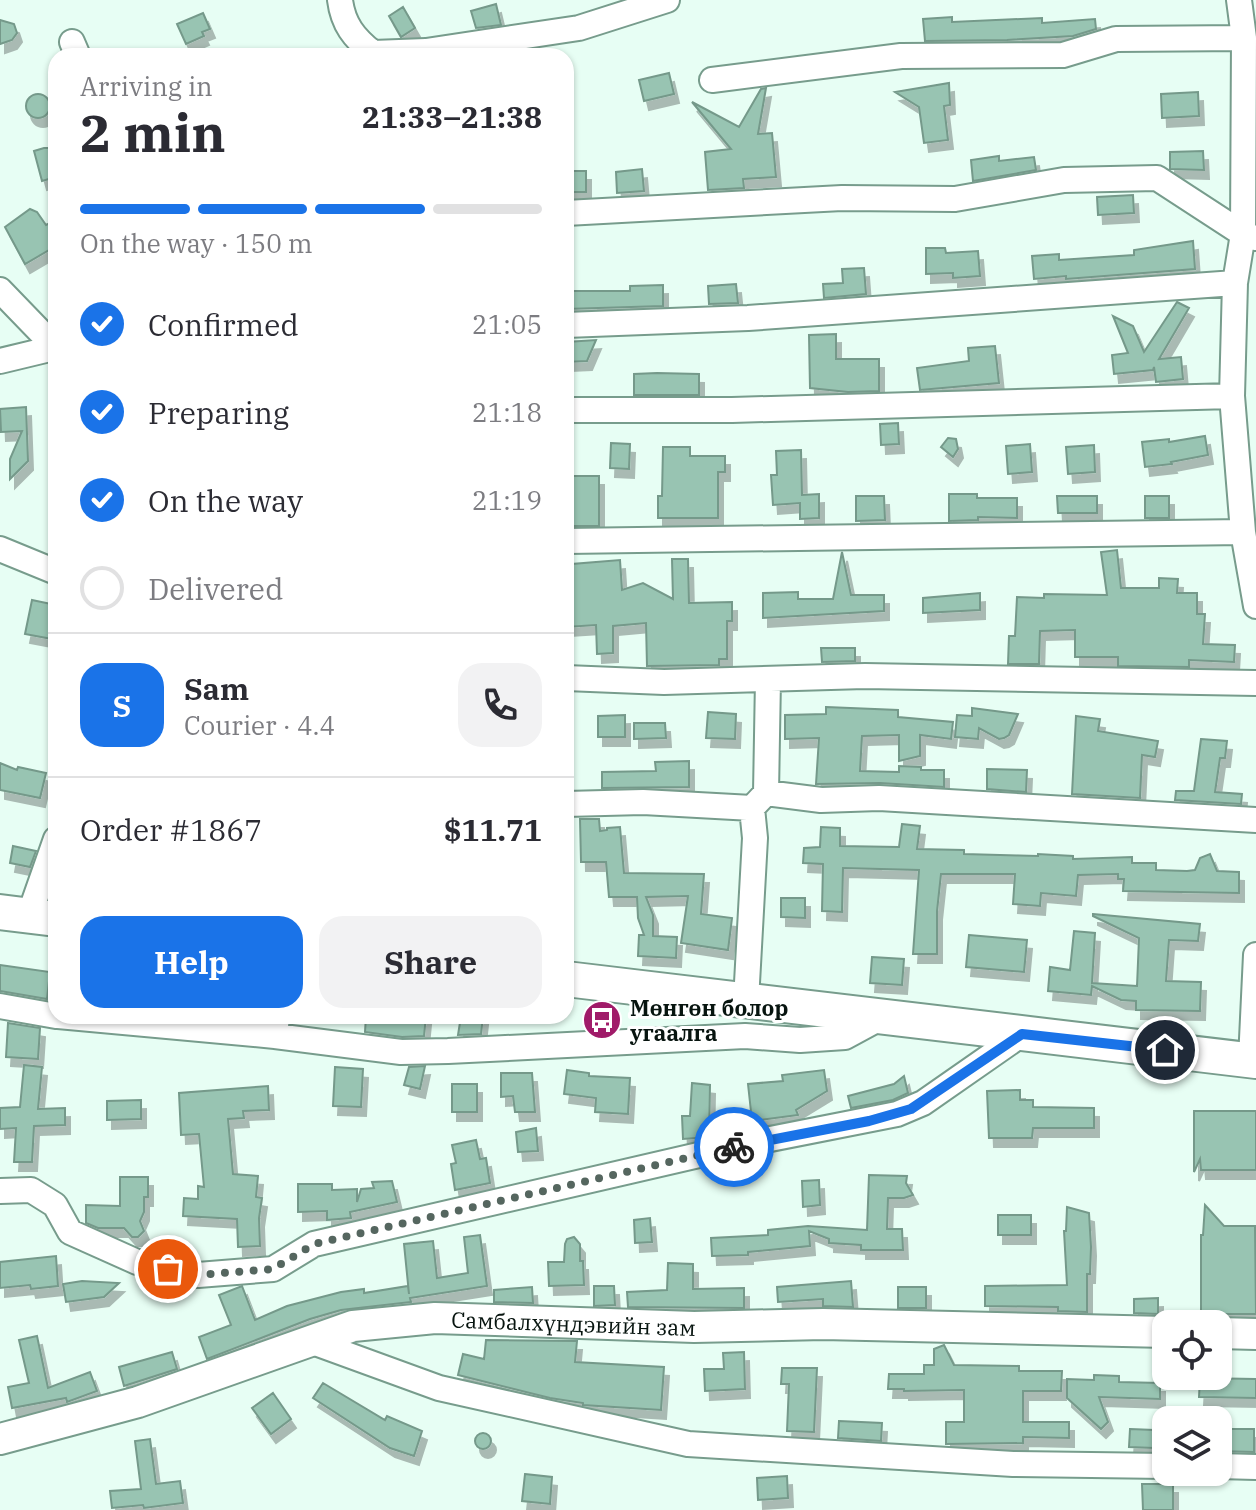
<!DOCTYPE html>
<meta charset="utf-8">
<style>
:root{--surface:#fff;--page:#f2f2f3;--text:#2b2b33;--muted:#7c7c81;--line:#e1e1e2;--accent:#1a73e8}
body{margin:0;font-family:"IBM Plex Serif",serif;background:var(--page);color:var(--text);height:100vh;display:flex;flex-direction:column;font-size:30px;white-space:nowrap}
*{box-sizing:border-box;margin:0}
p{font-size:26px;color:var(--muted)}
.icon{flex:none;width:44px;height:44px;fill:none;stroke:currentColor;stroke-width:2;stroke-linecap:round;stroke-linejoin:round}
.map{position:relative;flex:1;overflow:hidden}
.drawer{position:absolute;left:48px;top:48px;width:526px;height:976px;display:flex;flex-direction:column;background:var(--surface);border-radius:24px;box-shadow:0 2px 6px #0004}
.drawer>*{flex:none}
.tools{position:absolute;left:1152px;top:1310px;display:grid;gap:16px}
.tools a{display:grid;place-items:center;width:80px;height:80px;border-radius:16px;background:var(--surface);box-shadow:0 2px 6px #0004;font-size:40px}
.pin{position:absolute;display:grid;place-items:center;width:68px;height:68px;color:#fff;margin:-34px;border:4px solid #fff;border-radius:50%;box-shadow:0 2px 8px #0007}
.courier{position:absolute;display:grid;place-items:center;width:80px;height:80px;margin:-40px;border:6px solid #1a73e8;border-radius:50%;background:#fff;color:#222;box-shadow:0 2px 10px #0007}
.overview em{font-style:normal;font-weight:800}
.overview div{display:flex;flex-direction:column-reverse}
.overview{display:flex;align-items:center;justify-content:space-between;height:136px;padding:0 32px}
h1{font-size:52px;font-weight:800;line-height:60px}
.bar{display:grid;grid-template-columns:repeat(4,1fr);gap:12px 8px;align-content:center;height:96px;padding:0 32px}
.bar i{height:10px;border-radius:6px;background:var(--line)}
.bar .active{background:var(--accent)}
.bar p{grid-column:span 4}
.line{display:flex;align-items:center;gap:20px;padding:0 32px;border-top:2px solid var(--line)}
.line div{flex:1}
.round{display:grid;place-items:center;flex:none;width:84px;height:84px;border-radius:24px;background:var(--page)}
ol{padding:0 32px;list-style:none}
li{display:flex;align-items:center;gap:24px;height:88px}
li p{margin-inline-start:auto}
li .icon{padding:8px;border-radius:50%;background:var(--accent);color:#fff;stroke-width:4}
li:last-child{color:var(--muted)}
li i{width:44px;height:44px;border:4px solid var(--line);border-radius:50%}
.button{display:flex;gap:16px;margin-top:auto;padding:16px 32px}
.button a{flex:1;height:92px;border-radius:24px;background:var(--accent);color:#fff;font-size:32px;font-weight:800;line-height:92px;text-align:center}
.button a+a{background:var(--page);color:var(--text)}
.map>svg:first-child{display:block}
</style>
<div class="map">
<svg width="1256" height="1510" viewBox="0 0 1256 1510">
<defs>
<filter id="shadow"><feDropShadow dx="5" dy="9" stdDeviation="0" flood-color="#0004"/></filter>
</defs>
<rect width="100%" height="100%" fill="#e7fef4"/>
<path fill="#98c4b2" stroke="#75998a" stroke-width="2" filter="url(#shadow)" d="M496,4l5,21 -25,3 -5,-17z
M403,7l12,21 -14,9 -12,-21z
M203,13l7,16 -8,3 2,4 -18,8 -9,-20z
M952,17v5l90,-4v5l53,-4 1,10 -23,7 -66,4 -82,1 -2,-22z
M0,20l14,4 3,9 -5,7 -12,4z
M669,73l5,21 -30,7 -5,-21z
M949,83l1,22 -6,1 4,34 -24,3 -5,-36 -24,-15z
M766,88l-8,46 14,-1 4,44 -33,2 1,9 -36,2 -3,-38 26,-3 -39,-47 47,25 22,-38z
M1198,92l1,24 -37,2 -1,-24z
M26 106a12 12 0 1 1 24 0a12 12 0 1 1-24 0Z
M44,148h7l1,7 4,-1v23l-14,4 -8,-30z
M1203,151l1,19 -34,-1v-17z
M999,156v5l35,-4 2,13 -63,11 -2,-21z
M642,169l2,22 -27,2 -1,-21z
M566,171h20v21h-20z
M1133,195l1,18 -36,2 -1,-18z
M30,209l7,3 9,13 10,-5v26l-31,18 -20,-37z
M1193,241l2,28 -129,10v-3l-32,3 -2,-23 27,-2v6l75,-5v-5z
M926,248h19l1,5 32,-2 2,25 -27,2v-5l-27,1z
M864,268l2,26 -42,4 -1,-14 20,-1 -1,-14z
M736,284l2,19 -29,1 -1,-18z
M663,285v21l-97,3v-18h64v-5z
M1177,302l12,6 -30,51 22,-2 2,22 -27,3 -2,-15 -1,3 -39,4 -2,-19 16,-2 -15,-37 20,10 11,26z
M836,334v25h43v32l-31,1 -38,-4 -1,-53z
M596,340l-9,21 -21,1v-20z
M995,346l4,37 -79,7 -3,-22 52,-7 -1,-13z
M657,373l42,1v21h-65v-21z
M26,407l2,54 -18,18v-20l12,-28 -21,1 -1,-23z
M898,423l1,21 -18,1 -1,-21z
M1205,436l3,19 -37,7 1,2 -27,3 -3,-25 27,-3v3z
M948,438l8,1 2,10 -5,8 -12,-10z
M611,443l19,1 -1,25 -19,-1z
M1030,444l2,28 -24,2 -2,-28z
M1094,445l1,27 -27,2 -2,-27z
M663,447h27v9h35v16h-7v46h-60v-22h4z
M801,450l1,45 17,-1v24l-19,1v-16l-27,2 -2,-30h6l-1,-24z
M566,476h33v50h-33z
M949,494h28v4h40v20l-39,-1v3l-29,1z
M856,496h28l1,24 -29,1z
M1057,496h40v17h-39z
M1145,496h24v22h-24z
M1117,550l4,38h38v-10l19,1 -1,14h20v21h8l-2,30 32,1 -1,17 -45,-2v7l-71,-1v-9h-43v-27l-35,1 -1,33h-31l1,-28h6l2,-39 27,1v-4l63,1 -6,-43z
M842,552l9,43h33v16l-121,7v-25l35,-1v7h35z
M672,559h16l1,44 43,-1v19h-5v38h-8v6l-72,1 -1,-43 -33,3v27l-16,1 -1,-29 -30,2v-47l7,-1 -1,-15 48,-4 2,30 21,-7 30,16z
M980,593v17l-57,3v-15z
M32,600l24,5 -4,34 -27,-5z
M821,648h34v13l-33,1z
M826,707l72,3v7l55,5 -2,17 -31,-4v21l-21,5v-26l-37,1 -2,35 39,1v-6l22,1v3h23v17l-64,-4 -64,1 3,-46 -34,1v-24l41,-1z
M972,708l46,6 -9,21 -5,3 -5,1 -20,-11 -1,11 -23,-2 2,-22 15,1z
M708,712l28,2 -1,25 -29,-1z
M625,715v22h-27v-21z
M1076,716l24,3 -2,12 60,10 -3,16 -13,-2 -2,43 -68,-4z
M634,723h31l1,15 -32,1z
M1201,739l26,2 -2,17h-5l-5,34 27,2 -1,10 -66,-4 1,-9h18z
M689,761v26l-87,1v-16l54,-1 -1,-9z
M0,763l17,7 1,-3 28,6 -6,25 -40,-8z
M987,769l40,1 -1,22 -39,-3z
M580,819h19l1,12 7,-1v-2l13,-1 4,46 80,1 -3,40 31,4 -4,32 -47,-7 7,-47 -42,1 7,18v21l24,1 -1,21 -38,-2 1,-21h5l-6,-17 -1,-21h-28l-3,-35h-25z
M902,824l18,2 -3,23 47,1v4l74,2v-2l35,2v3l59,-2v6h24v7l31,1 8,-1 5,-12 10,-4 7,17 22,1v21l-116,-2 1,-12h-6v-5l-40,1 -2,21 -35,-3 -1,13 -27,-2 2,-30h-74l-4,37v43h-24l6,-84 -76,-2 -1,44 -20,-1 1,-47 -20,-1 1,-15 16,-1 1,-20 19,1v18l59,1z
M13,846l23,5 -6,16 -20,-4z
M781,898h24v20l-24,-1z
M1093,914l107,10 -2,17 -29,-1 -3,41 35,1 -1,29 -64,-1v-9l-15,-1 -29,-14 -1,9 -43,-4 2,-24 20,3 4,-39 21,2 -3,50 45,3 2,-48 -46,-22z
M969,935l58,5 -3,32 -58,-5z
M872,957l32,2 -2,26 -32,-2z
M0,965l50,7 -3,27 -47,-8z
M366,1016h60l-2,20 -22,1 -37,-5z
M461,1016h22l-2,18 -23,1z
M8,1023l32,5 -2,31 -32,-2z
M24,1065l18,2 -4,42 27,-1v17l-31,1 -2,36h-18l2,-34 -16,1v-21l20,-1z
M425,1066l-5,23 -16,-4 5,-18z
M335,1067l28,2 -2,38 -28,-1z
M567,1070l22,3v3l41,2 -2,36 -33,-2 1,-14 -32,-4z
M824,1070l3,21 -31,19 2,5 -46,6 -4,-37 35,-3 -1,-6z
M501,1073h31l3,39h-20l-2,-16 -12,1z
M904,1076l4,17 -15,7 -42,8 -3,-12 46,-12z
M692,1083l18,2 -1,52 -26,2 -1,-23h8z
M452,1084h25v28h-25z
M268,1086l1,24 -26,1 1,7 -16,1 5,55 25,2 -2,21 6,1 -3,20 1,28 -22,1 -1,-28 -54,-3 1,-18 14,1v-13l6,1 -5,-53 -18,1 -2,-42z
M1020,1090v10h13v7l61,1v20h-61l-1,10h-43l-2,-47z
M141,1100v19l-34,1v-19z
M1194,1111h62v59h-55l-1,-11 -6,13z
M536,1128l2,23 -20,1 -2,-20z
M476,1140l4,19 6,-1 4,25 -35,7 -4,-26 5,-1 -4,-18z
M869,1175l38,1 -1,7 7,12 -9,3h-16l-1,31h15l1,21h-42v-5l-32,-2v-4l-20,-8 1,15 -62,6v3l-36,1 -1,-18 57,-3v-5l40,-4 59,4z
M120,1177h28v20h-4v15l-4,9 4,10 -6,6h-6l-8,-9h-26l-12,-5v-18l34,1z
M819,1180l1,25 -17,2 -1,-26z
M392,1181l5,21 -47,10 1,6 -24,2v-9l-29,1v-28h34v6l25,-1v13l4,-13 13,-1 -2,-6z
M1205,1205l19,21h31l1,88h-55v-79h2z
M1067,1207l22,6 2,34 -1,27h-3v38l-29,-1v-4l-73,-1v-20l82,-1 -3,-54h2z
M998,1215h33v20h-33z
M650,1218l2,24 -17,1 -1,-23z
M480,1235l7,51 -77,12 1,4 -70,8 -31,9 -103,40 -8,-22 32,-12 -12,-30 23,-9 13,34 32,-14 54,-14 23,-3v4l44,-7 1,8 -5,-50 29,-3 4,37 31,-5 -4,-36z
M574,1237l6,7v17h3l1,24 -35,1 -1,-24h16l1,-18 2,-5z
M56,1256l2,30 -27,3 -1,-4 -30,3v-26z
M668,1263l25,1v25l51,-1v20l-116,-1 -1,-15 40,-2z
M82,1281l37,2 -15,14 -38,5 -3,-18z
M851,1281l2,26 -30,-1v-7l-45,3 -1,-15z
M594,1286h20l1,19 -21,1z
M532,1287l1,16 -39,-1v-12z
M898,1287h28v21h-28z
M1158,1298v16l-24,-1v-14z
M37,1336l11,52 42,-16 7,19 -30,11 -1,-4 -54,10 -4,-21 21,-4 -10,-43z
M486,1340l91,1 -2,21 89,5 -3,43 -78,-5v-2l-33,-5 -92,-23 5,-21 21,5z
M944,1345l10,20 65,1v5h43l-1,20h-38v31h46v16l-46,-1v6l-77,1v-22h18v-32l-60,1v-2h-16l1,-15h35v-9h10v-16z
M172,1352l5,17 -53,17 -5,-19z
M744,1352l1,37 -40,2 -1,-22h20l-1,-16z
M782,1368h35l-3,64 -27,-1 2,-47h-8z
M1094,1375l25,1v6l41,1v16l-61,-2 9,25 -7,7 -34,-31v-19l27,1z
M1200,1378l56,1v19l-57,-1z
M323,1383l62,37 2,-4 35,15 -8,25 -24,-8 -77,-50z
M273,1393l18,26 -20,15 -19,-26z
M839,1421l43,2 -1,18 -43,-3z
M1130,1429l24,1v18l-25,-1z
M1223,1429h31v23l-36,-1v-20h5z
M475 1441a8 8 0 1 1 16 0a8 8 0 1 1-16 0Z
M150,1439l6,45 24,-3 3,22 -39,5 -1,-3 -31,3 -2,-17 31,-2 -6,-48z
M525,1474l27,3 -2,27 -28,-3z
M787,1476l1,22 -30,2 -1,-22z
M1142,1484h31v26h-30z"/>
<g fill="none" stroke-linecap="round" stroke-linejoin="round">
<defs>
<path id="minor" d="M340,0c3,24 14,38 33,53l53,-2 153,-23 88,-28
M1239,0l5,38 -1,196 -8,49 -3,113 11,136 13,74
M72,42l6,14
M712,80l189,-24 162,-1 53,-16 128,-1
M566,213l276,-15 113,1 109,-19 93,-2 86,56 13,4
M0,290l56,58
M566,325l182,-7 487,-35
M0,361l54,-13
M566,410h166l500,-14
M566,541l677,-9
M0,549l56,23
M566,678l98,4 201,-6 391,7
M766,793l2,-114
M566,804l77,-2 109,6 14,-15 55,7 58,-2 377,22
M29,916l27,-77
M746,1001l9,-163 -3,-30
M0,1006l56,10
M58,1016l217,20 2,-20
M275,1036l126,16 47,-1 297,-15 55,4 45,-3 37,-20
M1251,1060l5,-105
M0,1191l31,-1 24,15 15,27 67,30 61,13 75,-6 41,-25 441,-102 142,-28 26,-11 99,-69
M310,1341l129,47 249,56 325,20 153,2
M1218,1466l38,1"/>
<g id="tertiary">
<path d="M1218,1333l38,1"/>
<path id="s1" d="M0,1439l138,-37 215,-76 82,-8 259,9 129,-3 343,8"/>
</g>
<path id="secondary" d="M0,912l56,7
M566,979l690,82"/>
</defs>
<use href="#minor" stroke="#779c8c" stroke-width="28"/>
<use href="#tertiary" stroke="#779c8c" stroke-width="34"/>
<use href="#secondary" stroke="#779c8c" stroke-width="38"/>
<use href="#minor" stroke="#fff" stroke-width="24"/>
<use href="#tertiary" stroke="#fff" stroke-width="30"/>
<use href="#secondary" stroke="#fff" stroke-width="34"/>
</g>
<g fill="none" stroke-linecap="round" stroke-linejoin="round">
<path stroke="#55665f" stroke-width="8" stroke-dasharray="0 14.4" d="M168,1269l30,6 75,-6 41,-25 420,-97"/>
<path stroke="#1a73e8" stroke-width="10" d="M734,1147l135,-26 42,-12 111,-75 143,16"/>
</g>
<defs>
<symbol id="bus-disc" viewBox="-11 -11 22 22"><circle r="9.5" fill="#a01b69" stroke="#fff"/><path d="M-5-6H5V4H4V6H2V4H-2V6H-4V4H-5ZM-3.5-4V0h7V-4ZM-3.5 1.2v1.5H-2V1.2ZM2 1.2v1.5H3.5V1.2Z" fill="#fff"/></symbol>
</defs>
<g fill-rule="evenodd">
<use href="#bus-disc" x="580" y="998" width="44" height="44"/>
</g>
<g text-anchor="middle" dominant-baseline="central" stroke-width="6" stroke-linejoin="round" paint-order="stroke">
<g font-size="22" font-weight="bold" fill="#07140f" stroke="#fff" text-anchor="start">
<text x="630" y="1007">Мөнгөн болор<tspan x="630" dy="25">угаалга</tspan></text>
</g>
<g font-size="22" fill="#07140f" stroke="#fff">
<text stroke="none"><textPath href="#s1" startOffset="592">Самбалхүндэвийн зам</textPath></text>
</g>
</g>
</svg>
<div class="tools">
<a><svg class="icon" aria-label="locate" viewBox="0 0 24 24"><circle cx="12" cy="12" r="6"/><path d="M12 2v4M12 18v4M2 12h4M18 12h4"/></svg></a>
<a><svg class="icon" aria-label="layers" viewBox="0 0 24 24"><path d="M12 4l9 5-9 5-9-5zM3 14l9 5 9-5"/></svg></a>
</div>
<div class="pin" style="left:168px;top:1269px;background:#ea580c"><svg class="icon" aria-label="bag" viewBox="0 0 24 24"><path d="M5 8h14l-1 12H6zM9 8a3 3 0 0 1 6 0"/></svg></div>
<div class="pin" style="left:1165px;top:1050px;background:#1f2937"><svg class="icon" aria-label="home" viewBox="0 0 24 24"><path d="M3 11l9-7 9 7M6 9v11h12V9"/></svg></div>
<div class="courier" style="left:734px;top:1147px"><svg class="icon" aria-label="bike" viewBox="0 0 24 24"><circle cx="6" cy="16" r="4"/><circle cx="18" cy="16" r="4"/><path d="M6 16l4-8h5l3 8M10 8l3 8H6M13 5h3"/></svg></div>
<section class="drawer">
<div class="overview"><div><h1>2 min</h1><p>Arriving in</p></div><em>21:33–21:38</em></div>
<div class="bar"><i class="active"></i><i class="active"></i><i class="active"></i><i></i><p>On the way · 150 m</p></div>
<ol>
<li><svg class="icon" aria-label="check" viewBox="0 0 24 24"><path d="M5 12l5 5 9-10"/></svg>Confirmed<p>21:05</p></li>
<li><svg class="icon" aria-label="check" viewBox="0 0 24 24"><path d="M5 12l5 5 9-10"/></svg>Preparing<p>21:18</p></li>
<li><svg class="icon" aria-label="check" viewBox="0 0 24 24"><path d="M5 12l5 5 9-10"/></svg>On the way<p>21:19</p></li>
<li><i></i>Delivered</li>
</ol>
<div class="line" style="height:144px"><b class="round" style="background:var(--accent);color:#fff">S</b><div><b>Sam</b><p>Courier · 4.4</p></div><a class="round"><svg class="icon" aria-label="phone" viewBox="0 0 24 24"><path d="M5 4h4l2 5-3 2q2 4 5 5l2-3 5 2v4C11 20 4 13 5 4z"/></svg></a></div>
<div class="line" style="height:104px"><div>Order #1867</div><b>$11.71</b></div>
<div class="button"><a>Help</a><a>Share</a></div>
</section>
</div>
